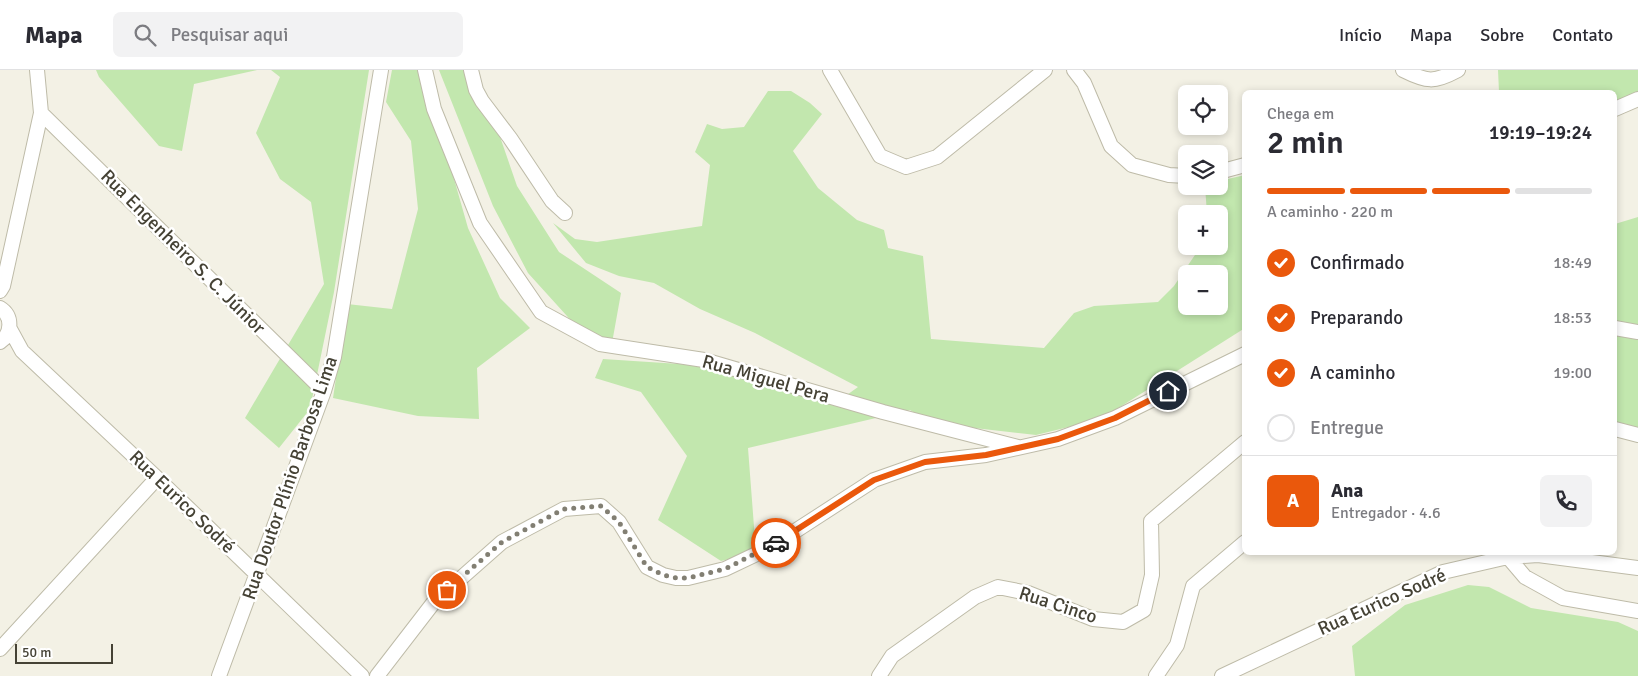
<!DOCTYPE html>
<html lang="pt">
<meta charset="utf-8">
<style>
:root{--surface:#fff;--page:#f2f2f3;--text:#2b2b33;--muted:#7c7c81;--line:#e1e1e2;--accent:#ea580c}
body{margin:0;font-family:Signika,sans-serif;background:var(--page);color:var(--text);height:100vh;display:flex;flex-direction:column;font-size:19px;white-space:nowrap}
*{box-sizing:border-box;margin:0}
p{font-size:16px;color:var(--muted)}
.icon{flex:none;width:28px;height:28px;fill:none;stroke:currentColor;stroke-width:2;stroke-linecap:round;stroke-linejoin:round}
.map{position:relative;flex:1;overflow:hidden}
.side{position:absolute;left:1242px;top:20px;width:375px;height:465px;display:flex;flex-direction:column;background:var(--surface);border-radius:8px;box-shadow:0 2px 8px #0003}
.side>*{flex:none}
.fabs{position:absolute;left:1178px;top:15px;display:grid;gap:10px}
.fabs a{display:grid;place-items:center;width:50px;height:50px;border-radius:8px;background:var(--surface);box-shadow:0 2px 8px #0003;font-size:25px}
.scale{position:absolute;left:15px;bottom:12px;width:98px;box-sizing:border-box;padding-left:5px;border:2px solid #454235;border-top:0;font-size:14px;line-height:18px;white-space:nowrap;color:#454235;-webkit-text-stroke:4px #fff;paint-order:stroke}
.pin{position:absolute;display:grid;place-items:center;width:42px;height:42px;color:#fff;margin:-21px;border:2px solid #fff;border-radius:50%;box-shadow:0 1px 5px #0007}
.courier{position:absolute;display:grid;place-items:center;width:50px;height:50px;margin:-25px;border:4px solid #ea580c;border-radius:50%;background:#fff;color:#222;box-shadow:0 1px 6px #0007}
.headline em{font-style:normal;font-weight:600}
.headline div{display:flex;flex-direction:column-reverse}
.headline{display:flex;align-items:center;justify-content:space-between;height:85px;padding:0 25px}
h1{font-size:32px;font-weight:600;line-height:38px}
.bar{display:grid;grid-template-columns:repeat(4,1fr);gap:8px 5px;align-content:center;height:60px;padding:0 25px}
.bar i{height:6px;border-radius:4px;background:var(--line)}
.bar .on{background:var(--accent)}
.bar p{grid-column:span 4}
.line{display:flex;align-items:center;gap:12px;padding:0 25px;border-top:1px solid var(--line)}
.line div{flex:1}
.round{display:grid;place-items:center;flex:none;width:52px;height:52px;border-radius:8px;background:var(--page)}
ol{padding:0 25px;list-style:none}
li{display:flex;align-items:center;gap:15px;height:55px}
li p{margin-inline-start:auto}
li .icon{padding:5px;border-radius:50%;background:var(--accent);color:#fff;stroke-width:4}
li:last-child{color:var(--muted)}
li i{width:28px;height:28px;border:2px solid var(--line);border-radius:50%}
header{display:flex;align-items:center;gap:30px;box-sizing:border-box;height:70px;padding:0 25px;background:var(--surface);border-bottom:1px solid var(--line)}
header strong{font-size:24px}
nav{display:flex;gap:28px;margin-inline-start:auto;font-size:18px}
.search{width:350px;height:45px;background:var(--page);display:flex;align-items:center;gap:12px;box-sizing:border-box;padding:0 18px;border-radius:8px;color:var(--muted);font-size:19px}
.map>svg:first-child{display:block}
</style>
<header>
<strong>Mapa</strong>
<div class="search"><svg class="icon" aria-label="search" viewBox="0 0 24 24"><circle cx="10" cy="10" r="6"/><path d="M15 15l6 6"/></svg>Pesquisar aqui</div>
<nav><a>Início</a><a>Mapa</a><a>Sobre</a><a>Contato</a></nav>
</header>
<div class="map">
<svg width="1638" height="606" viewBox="0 0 1638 606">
<rect width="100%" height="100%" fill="#f3f1e5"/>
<path fill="#c2e7ae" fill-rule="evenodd" d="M96,0h161l-63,14 -12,67 -23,-5 -60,-69z
M271,0h98l-35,222 -24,117 -31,39 -34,-30 79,-134 -13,-82 -31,-23 -24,-46 24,-56z
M392,0h31l45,158 32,70 30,30 -53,40 2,51 -61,-3 -85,-18 14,-94 45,5 26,-100 -7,-68 -25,-39z
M439,0h38l40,116 42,66 62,41 -9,50 -36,-17 -48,-53 -35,-67z
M1498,0h140v22l-23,14v-14h-116z
M768,21h23l19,12 12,11 -29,37 25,37 39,32 27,10 4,18 35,8 8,83 113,9 30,-35 20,-7 64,-4 16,-16 27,-40h18v-32h-12l-2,-28h14v-5l26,-6v153l-144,91 -65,16 -105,-12 -21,-13 -162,38 8,105 -35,8 -63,-41 29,-64 -46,-64 -46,-14 8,-19 92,6 142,37 21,-15 -103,-54 -55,-24 -46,-26 -35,-7 -33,-13 -33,-40 22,16 22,3 105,-16 8,-61 -15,-13 12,-28 15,5 22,-2zM1186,204h33v32h-33z
M1638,147v212l-23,-5v-200z
M1468,515l21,2 42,21 87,14 20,9v45h-283l-3,-30 53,-41z"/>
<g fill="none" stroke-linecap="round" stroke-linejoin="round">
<defs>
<path id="street" d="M425,0l9,39 46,114 61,89 59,32 104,16 179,52 135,35
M471,0l5,20 6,11 28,37 42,63 13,12
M830,0l50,86 26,11 31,-10 108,-87
M1074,0l10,13 27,63 21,19 37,10 17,1
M1403,0c24,12 31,13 55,0
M1615,39l23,-10
M41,43l283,278
M1219,102l26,-7
M0,221l3,-5 38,-173 -4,-43
M0,238c13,8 12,26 0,34
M1615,258l23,4
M10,259l12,22 135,127 205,198
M1615,359l23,6
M1508,487l17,20 38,21 75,13
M0,579l157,-171
M219,606l105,-285 10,-34 47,-287
M377,606l57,-74 68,-60 62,-33 37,-3 18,16 28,45 16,8 13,3h12l37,-9 44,-21 105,-68 51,-18 61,-7 72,-16 57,-21 130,-64
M879,606l13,-20 83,-59 23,-10 30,6 65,26 30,3 21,-12 8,-35 -1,-54 94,-79
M1156,606l21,-31 16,-59 52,-44
M1222,606l221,-104 65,-15 30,-2 100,13"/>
</defs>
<use href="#street" stroke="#bebba8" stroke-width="16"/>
<use href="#street" stroke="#fff" stroke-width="14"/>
</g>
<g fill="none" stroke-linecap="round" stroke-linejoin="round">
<path stroke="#827f73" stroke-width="5" stroke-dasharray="0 9" d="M447,520l55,-48 62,-33 37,-3 18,16 28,45 16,8 13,3h12l37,-9 51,-26"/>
<path stroke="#ea580c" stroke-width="6" d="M776,473l98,-63 51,-18 61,-7 72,-16 57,-21 53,-27"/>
</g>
<g text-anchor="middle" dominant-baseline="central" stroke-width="5" stroke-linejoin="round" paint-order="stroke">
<g font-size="19" fill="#454235" stroke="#fff">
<text transform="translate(183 182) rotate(45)">Rua Engenheiro S. C. Júnior</text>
<text transform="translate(766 309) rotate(16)">Rua Miguel Pera</text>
<text transform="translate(290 408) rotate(-71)">Rua Doutor Plínio Barbosa Lima</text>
<text transform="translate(182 432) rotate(44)">Rua Eurico Sodré</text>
<text transform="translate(1382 532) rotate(-24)">Rua Eurico Sodré</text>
<text transform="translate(1058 535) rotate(18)">Rua Cinco</text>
</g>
</g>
</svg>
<div class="fabs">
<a><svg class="icon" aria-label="locate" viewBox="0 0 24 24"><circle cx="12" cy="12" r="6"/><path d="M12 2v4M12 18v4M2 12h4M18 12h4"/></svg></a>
<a><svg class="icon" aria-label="layers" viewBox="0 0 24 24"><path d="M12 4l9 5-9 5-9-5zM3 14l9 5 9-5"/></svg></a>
<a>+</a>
<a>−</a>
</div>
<div class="scale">50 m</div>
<div class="pin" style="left:447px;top:520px;background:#ea580c"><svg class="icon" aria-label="bag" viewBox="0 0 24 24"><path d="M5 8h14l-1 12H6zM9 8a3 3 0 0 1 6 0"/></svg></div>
<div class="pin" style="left:1168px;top:321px;background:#1f2937"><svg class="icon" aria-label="home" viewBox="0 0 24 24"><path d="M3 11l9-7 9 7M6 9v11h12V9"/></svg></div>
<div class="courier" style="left:776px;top:473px"><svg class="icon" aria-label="car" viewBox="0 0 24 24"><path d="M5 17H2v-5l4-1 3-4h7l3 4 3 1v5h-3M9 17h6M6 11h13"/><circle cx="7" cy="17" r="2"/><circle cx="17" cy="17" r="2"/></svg></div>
<section class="side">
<div class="headline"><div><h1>2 min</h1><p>Chega em</p></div><em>19:19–19:24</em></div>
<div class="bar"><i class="on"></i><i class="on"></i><i class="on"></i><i></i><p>A caminho · 220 m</p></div>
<ol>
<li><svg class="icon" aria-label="check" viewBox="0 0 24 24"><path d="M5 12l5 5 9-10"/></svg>Confirmado<p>18:49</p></li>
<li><svg class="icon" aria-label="check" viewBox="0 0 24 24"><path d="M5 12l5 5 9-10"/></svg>Preparando<p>18:53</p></li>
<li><svg class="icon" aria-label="check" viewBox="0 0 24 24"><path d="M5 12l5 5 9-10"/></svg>A caminho<p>19:00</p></li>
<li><i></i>Entregue</li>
</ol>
<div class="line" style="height:90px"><b class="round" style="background:var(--accent);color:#fff">A</b><div><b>Ana</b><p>Entregador · 4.6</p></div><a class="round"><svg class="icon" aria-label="phone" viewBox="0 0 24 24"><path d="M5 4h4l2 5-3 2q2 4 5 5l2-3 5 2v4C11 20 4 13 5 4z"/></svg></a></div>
</section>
</div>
